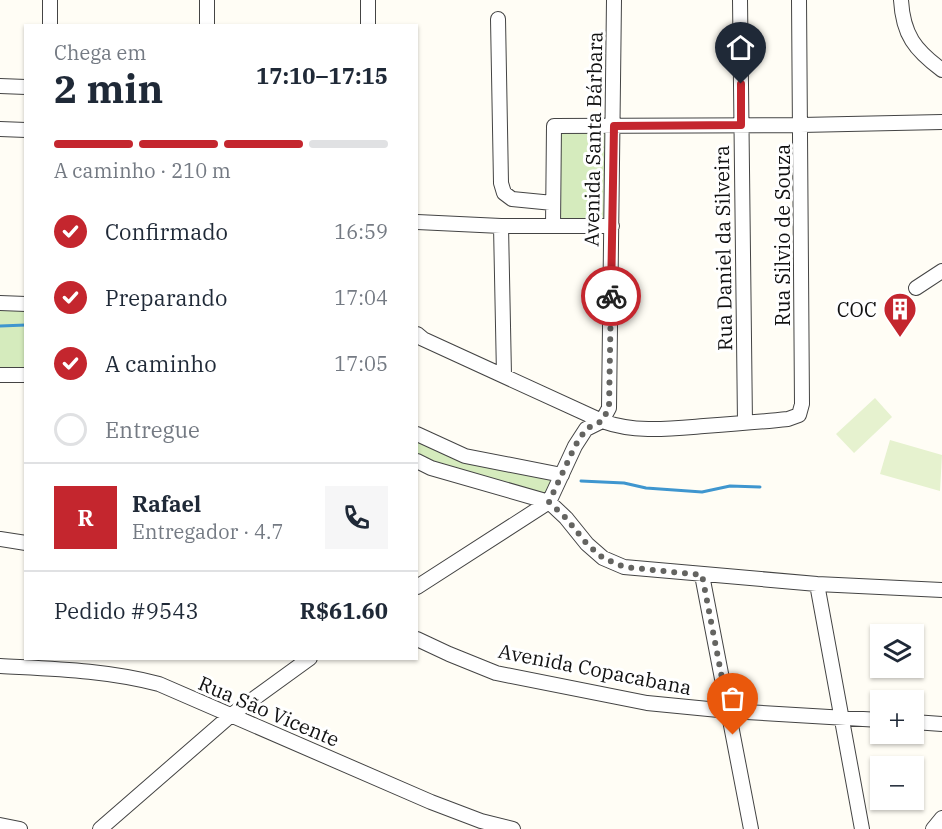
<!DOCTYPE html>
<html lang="pt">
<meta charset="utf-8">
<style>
:root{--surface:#fff;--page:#f6f6f7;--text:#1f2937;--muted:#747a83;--line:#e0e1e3;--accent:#c4262e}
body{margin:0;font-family:"IBM Plex Serif",serif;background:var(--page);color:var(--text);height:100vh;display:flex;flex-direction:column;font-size:22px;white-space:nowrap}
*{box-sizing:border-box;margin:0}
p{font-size:20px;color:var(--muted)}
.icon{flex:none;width:33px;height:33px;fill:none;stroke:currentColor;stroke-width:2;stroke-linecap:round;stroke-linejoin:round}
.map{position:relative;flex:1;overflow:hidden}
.sheet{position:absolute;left:24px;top:24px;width:394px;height:636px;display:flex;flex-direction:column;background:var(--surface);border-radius:0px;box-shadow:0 2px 4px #0004}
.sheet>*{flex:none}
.tools{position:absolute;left:870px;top:624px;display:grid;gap:12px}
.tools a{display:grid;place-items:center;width:54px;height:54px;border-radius:0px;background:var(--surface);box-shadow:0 2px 4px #0004;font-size:30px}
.pin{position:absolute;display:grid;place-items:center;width:51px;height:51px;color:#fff;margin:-62px -26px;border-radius:50% 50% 50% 0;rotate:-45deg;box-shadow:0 0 6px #0007}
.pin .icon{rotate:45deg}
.courier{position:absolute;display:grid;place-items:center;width:60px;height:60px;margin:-30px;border:4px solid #c4262e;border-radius:50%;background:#fff;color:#222;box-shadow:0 2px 8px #0007}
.head em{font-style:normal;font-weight:800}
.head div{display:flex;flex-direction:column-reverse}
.head{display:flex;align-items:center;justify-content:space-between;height:102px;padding:0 30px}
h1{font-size:39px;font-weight:800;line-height:45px}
.bar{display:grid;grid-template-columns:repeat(4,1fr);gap:9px 6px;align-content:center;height:72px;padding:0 30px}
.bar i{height:8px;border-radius:4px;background:var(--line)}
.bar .on{background:var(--accent)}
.bar p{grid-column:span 4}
.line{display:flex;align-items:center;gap:15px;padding:0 30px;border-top:2px solid var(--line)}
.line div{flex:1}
.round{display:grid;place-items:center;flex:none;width:63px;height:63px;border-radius:0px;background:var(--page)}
ol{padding:0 30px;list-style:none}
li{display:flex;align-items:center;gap:18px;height:66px}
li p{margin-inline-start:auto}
li .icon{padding:6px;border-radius:50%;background:var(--accent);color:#fff;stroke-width:4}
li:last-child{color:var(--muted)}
li i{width:33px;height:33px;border:3px solid var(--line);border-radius:50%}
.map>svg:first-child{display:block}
</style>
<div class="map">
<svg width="942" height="829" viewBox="0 0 942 829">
<rect width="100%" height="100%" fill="#fffdf5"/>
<path fill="#d5ebbd" d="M554,126h60l-2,100h-59z
M0,303l25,1v71h-25z
M417,434l48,22 97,19 -13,27 -132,-41z"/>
<path fill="#e6f2cf" d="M875,398l17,19 -38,36 -18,-19z
M890,440l52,15 -2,36 -60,-17z"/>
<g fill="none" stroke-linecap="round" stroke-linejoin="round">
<path stroke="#3f96cf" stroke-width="3" d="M0,326l26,-1
M581,481l43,2 22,5 56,4 28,-6 30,1"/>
<defs>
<path id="minor" d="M207,0v26
M740,0l5,423
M901,0c2,35 14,50 41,70
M498,19l3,164 3,10 8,6 41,4
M50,26v-26
M368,26v-26
M0,86l26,1
M0,129l26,1
M417,222l84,4h111
M501,226l3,149
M553,226l1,-100 247,-1 141,-3
M916,288l26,-17
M0,303l26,1
M417,334l6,5 179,82c33,12 66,8 102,5 28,-2 56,-4 84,-7l11,-4 3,-11 -3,-404
M0,375h26
M602,421l7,-13 5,-408
M417,434l48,22 97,19
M417,461l14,7 118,34 17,16 21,26 16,14 21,9 193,17 125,6
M0,539l26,4
M702,575l49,254
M817,584l45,245
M417,587l132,-85 26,-56 11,-17 16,-8
M417,639l32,15 47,19 151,30 82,8 151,9
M0,666c55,3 105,4 159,18l272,118 50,19 32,8
M914,722l28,2
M0,825l20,4
M100,829l130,-113 80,-58
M933,829l9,-11"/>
</defs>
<use href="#minor" stroke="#444" stroke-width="16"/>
<use href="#minor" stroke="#fff" stroke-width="14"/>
</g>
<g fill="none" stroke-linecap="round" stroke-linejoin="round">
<path stroke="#646461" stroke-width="6" stroke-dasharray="0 10.8" d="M611,296l-2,112 -7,13 -16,8 -11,17 -26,56 17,16 21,26 16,14 21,9 78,8 31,160"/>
<path stroke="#c4262e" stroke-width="8" d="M611,296l3,-170 127,-1v-41"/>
</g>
<defs>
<symbol id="building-pin" viewBox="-11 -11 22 30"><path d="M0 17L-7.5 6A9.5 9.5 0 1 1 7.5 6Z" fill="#c4262e" stroke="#fff"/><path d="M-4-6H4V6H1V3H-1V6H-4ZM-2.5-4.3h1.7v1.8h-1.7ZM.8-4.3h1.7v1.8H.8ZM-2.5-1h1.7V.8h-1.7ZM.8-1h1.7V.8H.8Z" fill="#fff"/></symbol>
</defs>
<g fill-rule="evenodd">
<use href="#building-pin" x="881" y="290" width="38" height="52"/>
</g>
<g text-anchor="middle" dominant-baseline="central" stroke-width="6" stroke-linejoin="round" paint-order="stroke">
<g font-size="20" fill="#111" stroke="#fff">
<text transform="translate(593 139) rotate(-89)">Avenida Santa Bárbara</text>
<text transform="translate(782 235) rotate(-90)">Rua Silvio de Souza</text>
<text transform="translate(723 248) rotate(-91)">Rua Daniel da Silveira</text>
<text transform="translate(595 669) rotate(11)">Avenida Copacabana</text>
<text transform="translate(269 711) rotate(23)">Rua São Vicente</text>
</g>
<g font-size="20" fill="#111" stroke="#fff" text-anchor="end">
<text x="877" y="309">COC</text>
</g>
</g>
</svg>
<div class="tools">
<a><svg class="icon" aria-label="layers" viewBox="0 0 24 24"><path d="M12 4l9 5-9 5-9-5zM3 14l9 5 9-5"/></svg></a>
<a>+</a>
<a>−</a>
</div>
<div class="pin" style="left:733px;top:735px;background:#ea580c"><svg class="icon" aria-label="bag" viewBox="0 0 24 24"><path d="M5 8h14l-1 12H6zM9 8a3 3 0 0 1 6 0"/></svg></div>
<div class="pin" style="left:741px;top:84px;background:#1f2937"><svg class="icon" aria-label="home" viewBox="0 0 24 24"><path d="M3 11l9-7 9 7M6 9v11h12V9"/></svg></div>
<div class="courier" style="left:611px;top:296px"><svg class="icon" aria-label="bike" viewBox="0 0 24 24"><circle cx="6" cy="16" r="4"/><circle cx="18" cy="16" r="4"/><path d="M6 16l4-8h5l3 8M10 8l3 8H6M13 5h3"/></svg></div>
<section class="sheet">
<div class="head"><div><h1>2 min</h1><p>Chega em</p></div><em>17:10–17:15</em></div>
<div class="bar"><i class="on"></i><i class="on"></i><i class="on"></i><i></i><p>A caminho · 210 m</p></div>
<ol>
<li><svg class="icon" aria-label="check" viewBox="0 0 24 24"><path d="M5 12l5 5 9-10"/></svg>Confirmado<p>16:59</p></li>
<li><svg class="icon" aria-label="check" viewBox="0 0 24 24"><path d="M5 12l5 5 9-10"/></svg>Preparando<p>17:04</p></li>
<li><svg class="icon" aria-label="check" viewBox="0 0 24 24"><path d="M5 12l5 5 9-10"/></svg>A caminho<p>17:05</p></li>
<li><i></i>Entregue</li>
</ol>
<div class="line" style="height:108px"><b class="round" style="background:var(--accent);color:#fff">R</b><div><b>Rafael</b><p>Entregador · 4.7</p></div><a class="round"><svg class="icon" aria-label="phone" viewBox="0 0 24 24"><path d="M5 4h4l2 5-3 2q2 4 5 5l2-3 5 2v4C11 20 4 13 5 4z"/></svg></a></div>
<div class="line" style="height:78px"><div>Pedido #9543</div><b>R$61.60</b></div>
</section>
</div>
